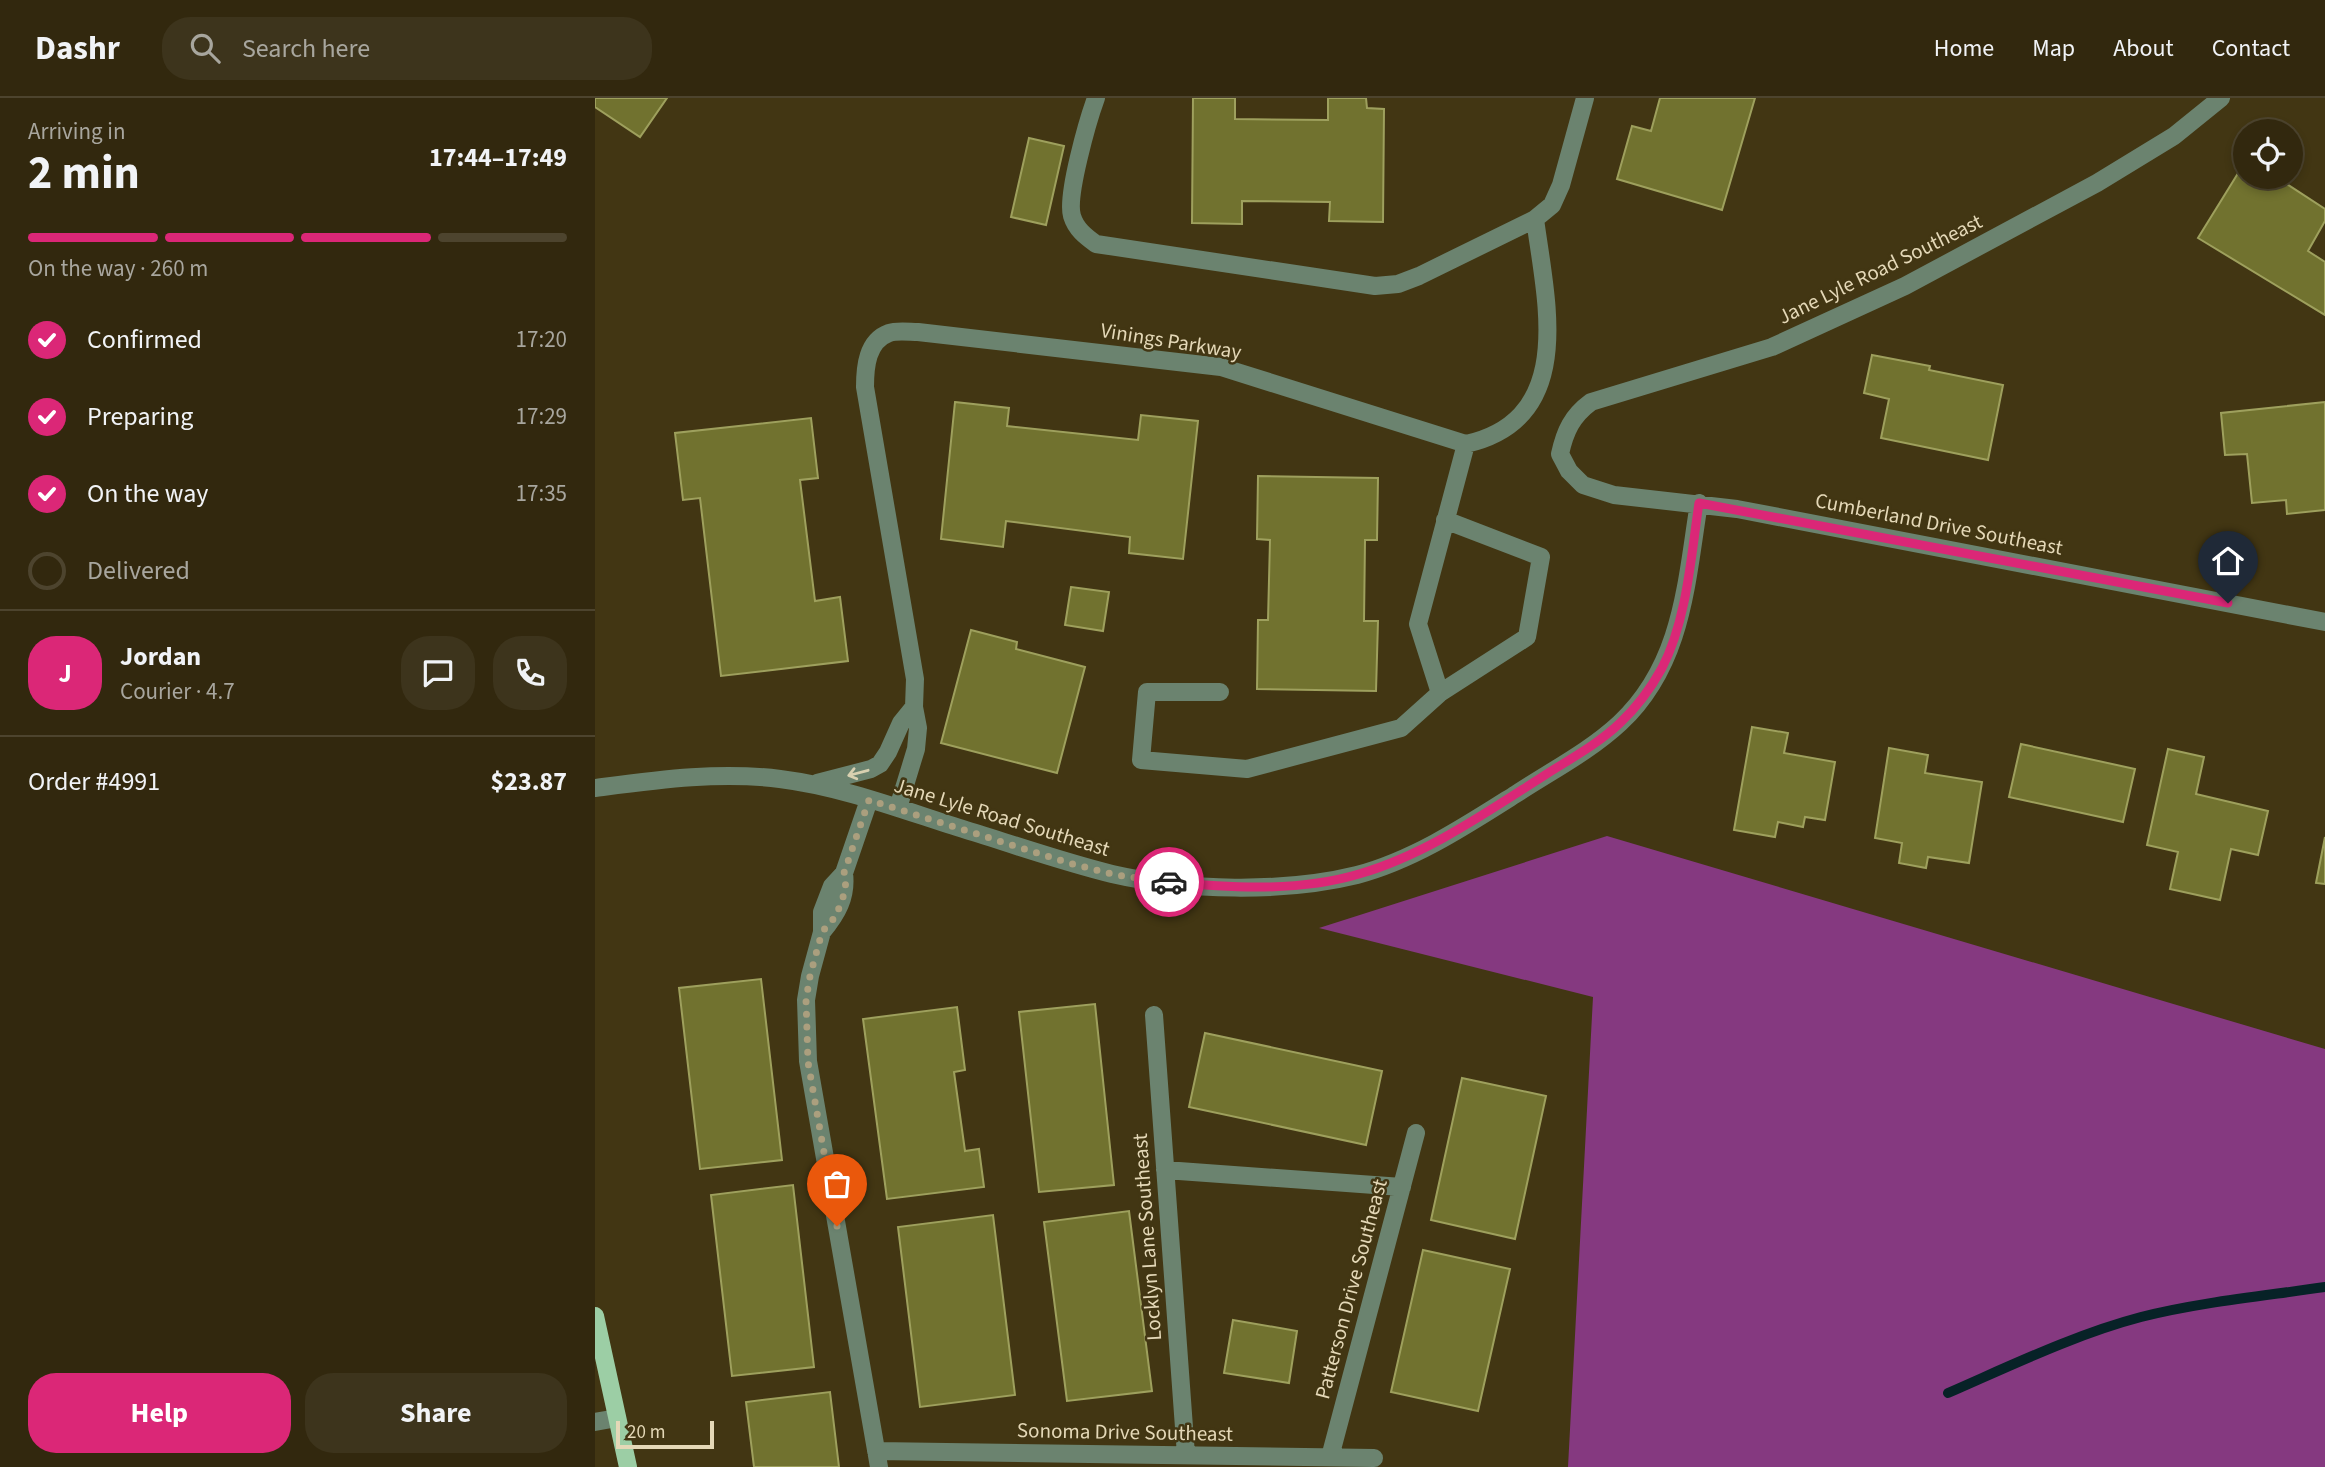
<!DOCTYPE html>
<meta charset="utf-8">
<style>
:root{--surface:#32280e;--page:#3d341c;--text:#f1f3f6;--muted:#a8a69e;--line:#4d442e;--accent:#db2777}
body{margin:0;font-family:"Source Sans 3",sans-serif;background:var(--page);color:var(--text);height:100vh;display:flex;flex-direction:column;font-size:26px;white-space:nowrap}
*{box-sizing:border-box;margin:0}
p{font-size:23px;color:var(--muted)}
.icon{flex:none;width:38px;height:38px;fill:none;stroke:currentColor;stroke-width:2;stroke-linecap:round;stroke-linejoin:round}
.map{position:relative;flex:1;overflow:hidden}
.side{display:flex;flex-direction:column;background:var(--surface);width:595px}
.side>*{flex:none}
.buttons{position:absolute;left:1638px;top:21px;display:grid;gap:14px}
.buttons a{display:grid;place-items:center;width:70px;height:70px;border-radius:50%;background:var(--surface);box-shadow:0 4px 10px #0003,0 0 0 2px var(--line);font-size:35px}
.scale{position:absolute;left:21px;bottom:18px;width:98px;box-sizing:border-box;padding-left:7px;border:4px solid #e4d8b7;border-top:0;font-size:19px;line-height:24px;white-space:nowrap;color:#e4d8b7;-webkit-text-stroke:5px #423613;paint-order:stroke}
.pin{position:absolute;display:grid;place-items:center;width:60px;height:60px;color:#fff;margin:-72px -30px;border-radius:50% 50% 50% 0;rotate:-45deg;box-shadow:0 0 7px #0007}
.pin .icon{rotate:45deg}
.courier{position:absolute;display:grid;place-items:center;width:70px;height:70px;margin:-35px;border:5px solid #db2777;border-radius:50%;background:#fff;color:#222;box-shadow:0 2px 9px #0007}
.overview em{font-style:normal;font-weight:700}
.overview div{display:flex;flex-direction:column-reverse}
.overview{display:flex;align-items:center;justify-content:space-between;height:119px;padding:0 28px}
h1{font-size:46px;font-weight:700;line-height:52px}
.bar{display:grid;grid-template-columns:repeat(4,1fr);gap:10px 7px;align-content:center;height:84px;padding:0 28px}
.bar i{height:9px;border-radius:5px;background:var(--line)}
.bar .selected{background:var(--accent)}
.bar p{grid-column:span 4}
.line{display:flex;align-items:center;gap:18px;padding:0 28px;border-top:2px solid var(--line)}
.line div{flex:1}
.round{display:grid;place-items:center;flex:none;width:74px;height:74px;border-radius:28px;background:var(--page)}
ol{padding:0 28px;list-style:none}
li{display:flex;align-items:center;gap:21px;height:77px}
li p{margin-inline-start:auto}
li .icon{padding:7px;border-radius:50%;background:var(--accent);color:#fff;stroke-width:4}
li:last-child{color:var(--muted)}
li i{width:38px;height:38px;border:4px solid var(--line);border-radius:50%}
.action{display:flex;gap:14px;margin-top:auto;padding:14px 28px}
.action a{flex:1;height:80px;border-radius:28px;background:var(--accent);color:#fff;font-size:28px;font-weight:700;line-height:80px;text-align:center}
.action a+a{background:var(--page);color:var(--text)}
header{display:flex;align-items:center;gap:42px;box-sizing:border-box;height:98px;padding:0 35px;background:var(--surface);border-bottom:2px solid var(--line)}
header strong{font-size:33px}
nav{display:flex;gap:38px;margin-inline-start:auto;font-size:24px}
.search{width:490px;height:63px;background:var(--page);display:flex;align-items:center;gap:18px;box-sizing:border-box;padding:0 24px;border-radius:28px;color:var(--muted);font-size:26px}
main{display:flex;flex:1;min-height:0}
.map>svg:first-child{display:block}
</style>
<header>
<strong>Dashr</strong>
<div class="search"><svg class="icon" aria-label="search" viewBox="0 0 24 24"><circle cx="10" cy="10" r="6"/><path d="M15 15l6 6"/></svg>Search here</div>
<nav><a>Home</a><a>Map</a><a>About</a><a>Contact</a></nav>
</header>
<main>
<section class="side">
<div class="overview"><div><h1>2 min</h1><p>Arriving in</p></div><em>17:44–17:49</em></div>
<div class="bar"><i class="selected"></i><i class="selected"></i><i class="selected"></i><i></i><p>On the way · 260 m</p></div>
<ol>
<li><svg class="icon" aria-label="check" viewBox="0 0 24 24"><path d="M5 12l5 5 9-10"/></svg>Confirmed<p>17:20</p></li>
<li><svg class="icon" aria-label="check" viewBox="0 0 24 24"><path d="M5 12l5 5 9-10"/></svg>Preparing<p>17:29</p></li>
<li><svg class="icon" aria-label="check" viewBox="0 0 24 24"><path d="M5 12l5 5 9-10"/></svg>On the way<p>17:35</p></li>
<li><i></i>Delivered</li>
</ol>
<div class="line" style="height:126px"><b class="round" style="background:var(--accent);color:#fff">J</b><div><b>Jordan</b><p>Courier · 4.7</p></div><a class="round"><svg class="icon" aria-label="chat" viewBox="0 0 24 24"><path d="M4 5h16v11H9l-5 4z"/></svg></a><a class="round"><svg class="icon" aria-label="phone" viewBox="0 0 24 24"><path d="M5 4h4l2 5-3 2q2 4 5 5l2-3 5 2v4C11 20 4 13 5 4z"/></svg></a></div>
<div class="line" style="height:91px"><div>Order #4991</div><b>$23.87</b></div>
<div class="action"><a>Help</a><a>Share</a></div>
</section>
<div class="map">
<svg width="1730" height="1369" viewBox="0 0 1730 1369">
<rect width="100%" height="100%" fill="#423613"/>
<path fill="#853980" d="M1012,738l718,213v418h-757l25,-470 -274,-69z"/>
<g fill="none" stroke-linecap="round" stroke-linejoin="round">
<path stroke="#072227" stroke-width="10" d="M1353,1295c62,-27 128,-59 193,-76 60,-15 123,-21 184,-30"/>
</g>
<path fill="#71722f" stroke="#9ea05d" stroke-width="2" d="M0,0h72l-27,39 -45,-30z
M598,0h42v21l93,1v-22h38l1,10 17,1 -1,113 -54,-1 1,-19 -88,-1v23l-50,-1z
M1065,0h95l-33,112 -105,-31 15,-53 19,5z
M434,40l35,8 -18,79 -35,-8z
M1650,64v15h31l49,32v12l-17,30 17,11v53l-127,-77z
M1277,257l58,11 -1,4 74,15 -15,75 -107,-22 8,-39 -25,-6z
M360,304l54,6 -2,18 131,14 3,-25 57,6 -15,138 -54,-6 1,-16 -124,-16 -3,26 -62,-8z
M1730,304v108l-38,4 -1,-14 -34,3 -5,-49 -22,1 -4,-42z
M216,320l7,60 -18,2 15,121 25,-4 8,64 -127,15 -21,-178 -17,2 -8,-67z
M663,378l120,2 -1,62h-12l-1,81h14l-2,70 -119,-2 1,-69h10l2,-80 -13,-1z
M476,489l38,5 -6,39 -38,-6z
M376,532l46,12 -1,7 69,18 -28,106 -116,-30z
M1157,629l36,6 -4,20 51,9 -10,58 -20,-3 -2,10 -25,-5 -3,15 -41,-7z
M1426,646l114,25 -12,53 -114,-25z
M1294,650l39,7 -3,18 57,9 -13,81 -41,-6 -2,11 -27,-5 3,-20 -27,-5z
M1573,651l36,8 -8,37 72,17 -10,44 -27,-6 -11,51 -50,-11 8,-37 -31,-7z
M1730,739v47l-9,-1z
M166,881l21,181 -82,9 -21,-181z
M500,906l19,181 -75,7 -20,-180z
M362,909l8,63 -11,2 11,79 14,-2 5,38 -97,12 -24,-180z
M610,935l177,38 -16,74 -177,-38z
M867,980l84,18 -31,143 -84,-19z
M198,1087l21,182 -82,9 -21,-181z
M534,1113l23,180 -85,10 -23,-179z
M398,1117l22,180 -95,12 -22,-180z
M828,1152l87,19 -32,142 -87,-19z
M638,1222l64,11 -8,52 -65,-10z
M235,1294l9,75h-85l-8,-65z"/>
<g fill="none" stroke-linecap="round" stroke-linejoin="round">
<path stroke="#6b836f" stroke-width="18" d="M501,0c-8,22 -30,98 -24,118 4,13 13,20 24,28l279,42 23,-2 21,-8 116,-57 17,-14 9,-20 24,-87
M1626,0l-47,38 -77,47 -192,103 -133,61 -181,55c-19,14 -26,29 -31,52l9,17 14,14 31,10 123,14 588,113
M625,594h-73l-6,68 106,9 154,-41 39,-35 87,-56 14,-80 -96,-37
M845,595l-22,-69 48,-180
M222,685l54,-14 9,-5 8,-12 13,-29 13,-16
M0,690c61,-8 124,-17 185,-9 64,8 125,32 186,51 49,15 97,32 146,44 74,17 172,19 245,1 57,-15 110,-50 159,-81 35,-23 74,-43 104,-71 63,-59 66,-140 79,-220
M274,702l-25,73 -12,13 -10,26v20l-12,44 -4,24 2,61 71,406
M303,710l18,-59 2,-21 -4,-21 1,-28 -50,-292c0,-20 2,-46 24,-54 8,-3 21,-1 29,-1l303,35 245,77c111,-25 80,-142 69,-225
M227,834c15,-18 25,-35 22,-59
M559,917l32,440
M570,1072l237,17
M0,1324l22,-4
M281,1353l498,7
M735,1359l86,-324"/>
<path stroke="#9ccea5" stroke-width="18" d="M0,1218l33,151"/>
</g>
<defs><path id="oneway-shaft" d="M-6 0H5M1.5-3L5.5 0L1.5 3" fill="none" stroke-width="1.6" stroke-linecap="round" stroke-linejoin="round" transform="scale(1.75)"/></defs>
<use stroke="#d8d0b0" href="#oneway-shaft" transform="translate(263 675) rotate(165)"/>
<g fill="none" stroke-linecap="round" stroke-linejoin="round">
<path stroke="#ab9f7e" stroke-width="7" stroke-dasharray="0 12.6" d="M242,1128l-29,-164 -2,-62 4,-24 12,-44 14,-16 10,-27 -2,-16 25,-73 200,63 47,12 53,7"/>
<path stroke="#db2777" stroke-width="9" d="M574,784c61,6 130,10 190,-8 66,-19 125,-60 183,-97 26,-17 55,-32 78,-54 17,-16 31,-35 42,-55 25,-48 29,-112 37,-165l529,100"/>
</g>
<g text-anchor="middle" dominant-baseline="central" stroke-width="5" stroke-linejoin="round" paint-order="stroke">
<g font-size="21" fill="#e4d8b7" stroke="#423613">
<text transform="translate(1285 171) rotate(-26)">Jane Lyle Road Southeast</text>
<text transform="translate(576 243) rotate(9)">Vinings Parkway</text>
<text transform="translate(1344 426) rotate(11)">Cumberland Drive Southeast</text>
<text transform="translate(407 719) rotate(17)">Jane Lyle Road Southeast</text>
<text transform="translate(552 1139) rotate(-94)">Locklyn Lane Southeast</text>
<text transform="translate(756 1191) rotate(-75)">Patterson Drive Southeast</text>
<text transform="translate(530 1334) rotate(1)">Sonoma Drive Southeast</text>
</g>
</g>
</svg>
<div class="buttons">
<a><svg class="icon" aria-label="locate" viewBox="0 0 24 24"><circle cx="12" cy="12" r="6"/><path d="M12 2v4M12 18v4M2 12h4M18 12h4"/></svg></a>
</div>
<div class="scale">20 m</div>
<div class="pin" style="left:242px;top:1128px;background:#ea580c"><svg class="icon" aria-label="bag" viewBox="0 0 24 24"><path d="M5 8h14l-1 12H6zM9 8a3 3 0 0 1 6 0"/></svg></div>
<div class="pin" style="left:1633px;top:505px;background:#1f2937"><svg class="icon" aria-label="home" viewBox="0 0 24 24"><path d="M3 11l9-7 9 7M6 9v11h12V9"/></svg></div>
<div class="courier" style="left:574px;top:784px"><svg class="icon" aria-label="car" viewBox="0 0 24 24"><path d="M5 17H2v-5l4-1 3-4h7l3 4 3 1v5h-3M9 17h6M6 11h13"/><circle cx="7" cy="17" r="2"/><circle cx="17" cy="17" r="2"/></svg></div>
</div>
</main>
